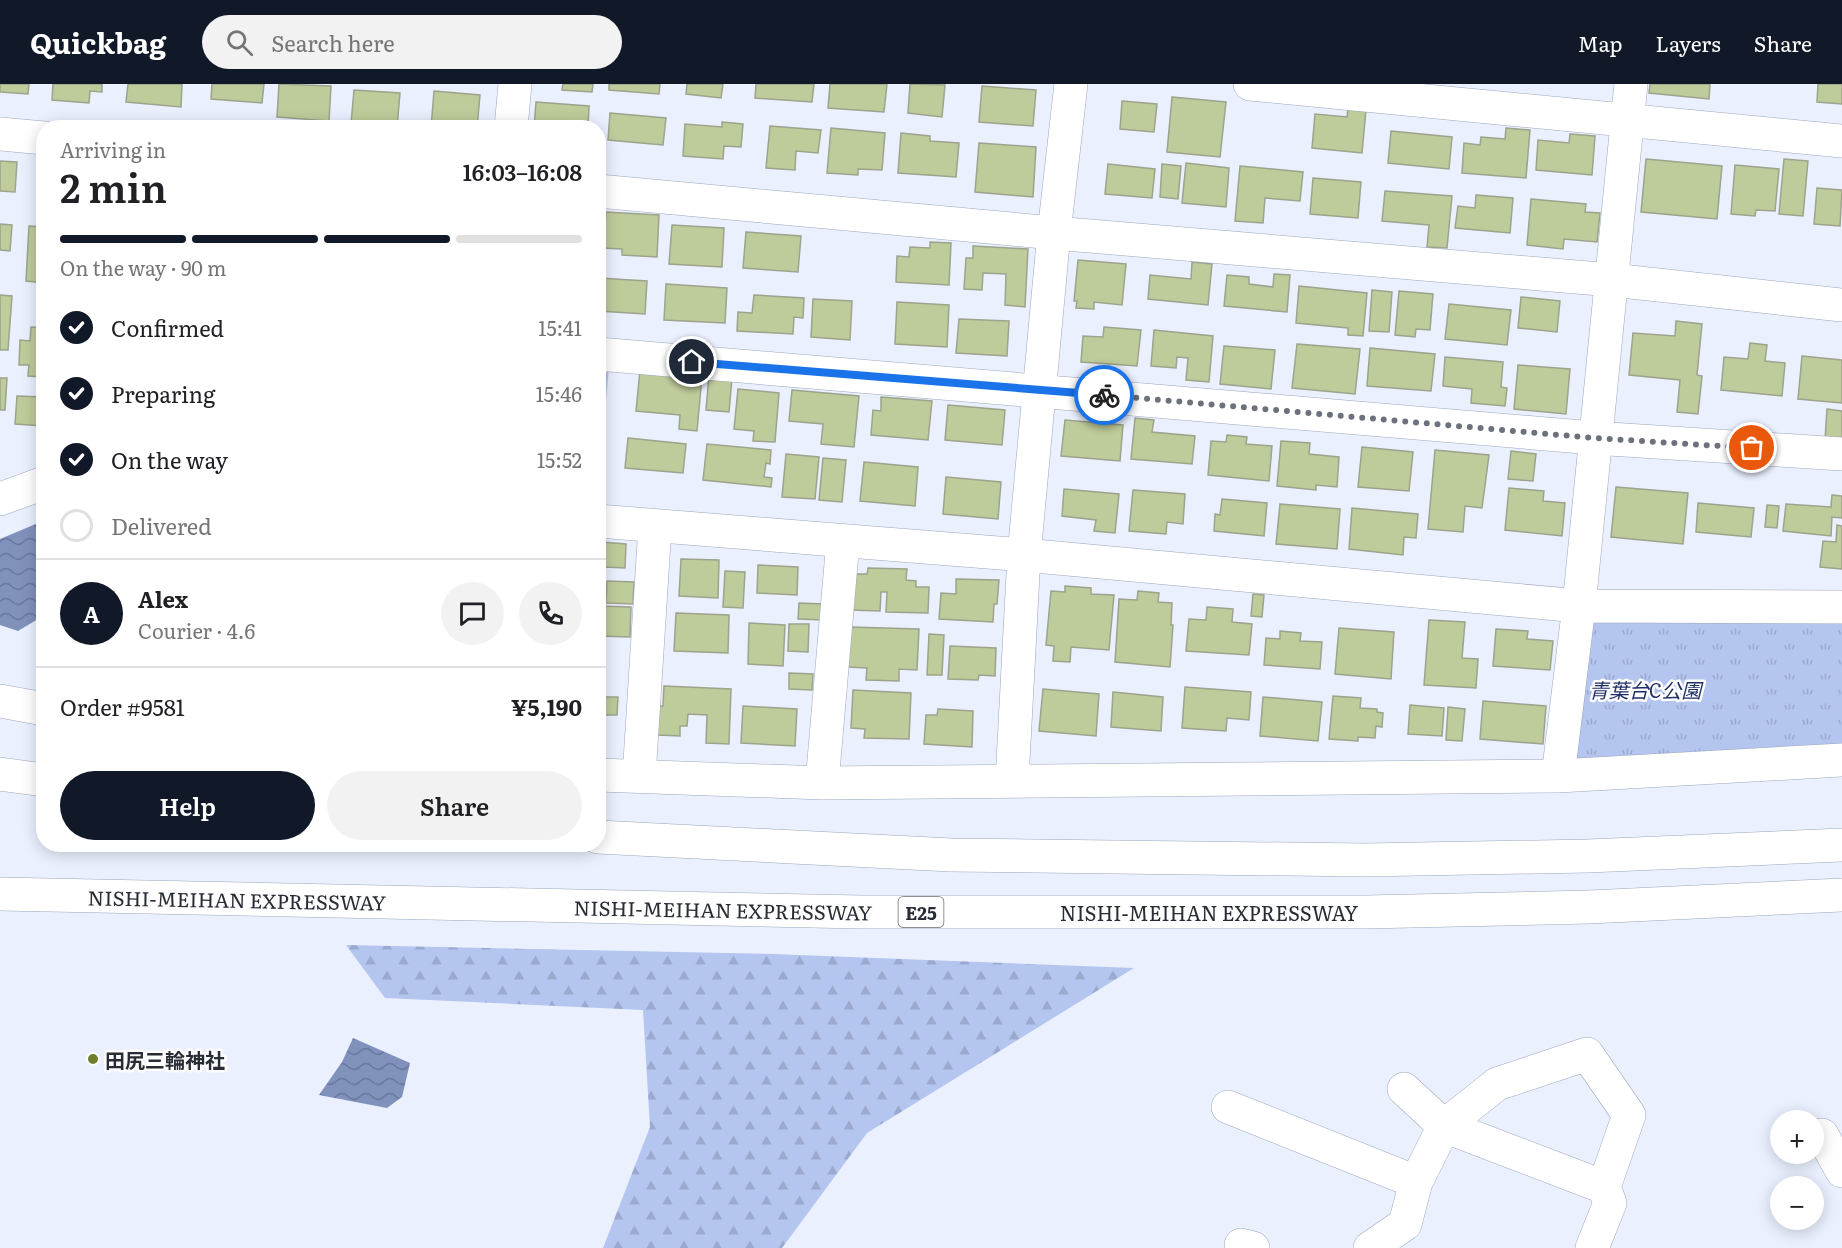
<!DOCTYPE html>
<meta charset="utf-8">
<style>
:root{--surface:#fff;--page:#f2f2f2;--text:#202124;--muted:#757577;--line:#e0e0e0;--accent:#111827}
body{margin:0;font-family:Literata,"Noto Sans JP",serif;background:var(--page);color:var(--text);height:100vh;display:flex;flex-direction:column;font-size:22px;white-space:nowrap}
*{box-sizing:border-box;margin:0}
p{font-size:20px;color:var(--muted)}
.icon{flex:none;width:33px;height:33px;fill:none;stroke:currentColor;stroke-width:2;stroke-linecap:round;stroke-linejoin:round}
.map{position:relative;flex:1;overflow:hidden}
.panel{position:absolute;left:36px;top:36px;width:570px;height:732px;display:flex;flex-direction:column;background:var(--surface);border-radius:24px;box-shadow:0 3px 15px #0003}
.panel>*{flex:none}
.tools{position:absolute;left:1770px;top:1026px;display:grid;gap:12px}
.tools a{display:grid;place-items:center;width:54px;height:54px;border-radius:50%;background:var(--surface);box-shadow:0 3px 15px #0003;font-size:30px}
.pin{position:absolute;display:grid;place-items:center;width:51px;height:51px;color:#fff;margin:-26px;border:3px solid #fff;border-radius:50%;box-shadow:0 2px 6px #0007}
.courier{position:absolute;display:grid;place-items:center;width:60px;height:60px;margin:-30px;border:4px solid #1a73e8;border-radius:50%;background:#fff;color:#222;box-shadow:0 2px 8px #0007}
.overview em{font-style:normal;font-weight:600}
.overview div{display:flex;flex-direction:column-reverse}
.overview{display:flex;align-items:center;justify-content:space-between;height:102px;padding:0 24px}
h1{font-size:39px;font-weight:600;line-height:45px}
.bar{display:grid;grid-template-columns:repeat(4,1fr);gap:9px 6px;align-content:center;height:72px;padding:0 24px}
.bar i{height:8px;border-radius:4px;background:var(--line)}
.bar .selected{background:var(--accent)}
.bar p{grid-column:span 4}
.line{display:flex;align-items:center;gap:15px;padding:0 24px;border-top:2px solid var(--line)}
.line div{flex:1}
.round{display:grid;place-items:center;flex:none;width:63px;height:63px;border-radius:32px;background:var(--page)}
ol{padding:0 24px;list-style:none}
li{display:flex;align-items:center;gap:18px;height:66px}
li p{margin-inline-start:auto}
li .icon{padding:6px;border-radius:50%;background:var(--accent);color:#fff;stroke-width:4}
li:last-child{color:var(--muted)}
li i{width:33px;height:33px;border:3px solid var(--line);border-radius:50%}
.action{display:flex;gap:12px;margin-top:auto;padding:12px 24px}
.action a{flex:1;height:69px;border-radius:36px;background:var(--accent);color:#fff;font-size:24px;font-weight:600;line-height:69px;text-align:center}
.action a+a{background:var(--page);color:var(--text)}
header{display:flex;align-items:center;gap:36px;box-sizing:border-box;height:84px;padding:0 30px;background:var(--accent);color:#fff}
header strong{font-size:28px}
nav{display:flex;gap:33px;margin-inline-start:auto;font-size:21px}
.search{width:420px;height:54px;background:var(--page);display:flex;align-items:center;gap:15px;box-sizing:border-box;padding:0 21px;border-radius:33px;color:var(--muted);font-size:22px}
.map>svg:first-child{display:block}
</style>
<header>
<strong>Quickbag</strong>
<div class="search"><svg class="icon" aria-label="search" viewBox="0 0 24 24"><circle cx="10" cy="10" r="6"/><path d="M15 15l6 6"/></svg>Search here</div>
<nav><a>Map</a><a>Layers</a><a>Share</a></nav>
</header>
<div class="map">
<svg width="1842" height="1164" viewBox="0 0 1842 1164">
<defs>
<pattern id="forest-firs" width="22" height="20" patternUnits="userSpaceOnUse" patternTransform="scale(1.5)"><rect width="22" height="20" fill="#b4c5f0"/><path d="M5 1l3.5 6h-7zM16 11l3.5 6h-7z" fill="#9ba9ce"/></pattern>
<pattern id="park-tufts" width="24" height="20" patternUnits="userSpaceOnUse" patternTransform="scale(1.5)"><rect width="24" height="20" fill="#b4c5f0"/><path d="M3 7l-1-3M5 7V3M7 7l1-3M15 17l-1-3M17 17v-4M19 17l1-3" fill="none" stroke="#9ba9ce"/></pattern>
<pattern id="water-waves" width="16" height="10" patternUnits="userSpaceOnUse" patternTransform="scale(1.5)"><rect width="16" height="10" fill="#8091bc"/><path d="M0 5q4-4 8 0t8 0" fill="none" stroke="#69779a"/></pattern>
</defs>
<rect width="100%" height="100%" fill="#eaf0fe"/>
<path fill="url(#forest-firs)" d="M346,861l427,9 361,14 -267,165 -85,115h-179l47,-121 -7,-117 -258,-12z"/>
<path fill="url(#park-tufts)" d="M599,283l10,1 -10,108z
M1590,538l252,1v123l-270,14z"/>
<path fill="url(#water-waves)" d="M43,437v95l-25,15 -18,-6v-86z
M353,954l57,25 -8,34 -15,11 -68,-13 23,-33z"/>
<path fill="#becb9a" stroke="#9da38c" stroke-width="1.5" d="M0,0h29l-1,10 -28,-2z
M53,0h49v8l-12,-1 -1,12 -37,-3z
M128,0h54l-1,23 -55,-5z
M212,0h52l-2,19 -51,-4z
M279,0l52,2 -2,35 -52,-4z
M563,0h30l-1,8 -30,-2z
M609,0h51l-1,10 -50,-4z
M687,0h36l-2,14 -35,-4z
M756,0h58l-2,18 -57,-4z
M830,0h57l-3,28 -56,-4z
M910,0l35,1 -3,32 -34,-4z
M1650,0h60l-1,15 -60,-6z
M1818,0h24v20l-25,-2z
M982,2l54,4 -3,36 -54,-4z
M354,6l46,3 -3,35 -46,-4z
M434,7l46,4 -3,33h-46z
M1172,13l54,5 -6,55 -53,-5z
M1122,17l35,3 -3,28 -34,-3z
M536,18l53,4 -1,22h-54z
M1348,24l18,2 -4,43 -50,-5 3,-34 32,3z
M610,29l56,5 -3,27 -55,-5z
M722,38l21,2 -2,23 -17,-1 -1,13 -40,-3 2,-32 37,3z
M770,42l51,4 -3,23 -22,-2 -1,19 -29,-2z
M831,44l54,5 -3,37 -24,-1v6l-31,-2z
M1506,44l24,2 -4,48 -64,-5 2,-30 16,2 1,-8 24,2z
M1391,47l61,6 -3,32 -61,-6z
M901,49l29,3v5l29,2 -3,34 -58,-4z
M1570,50l25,2 -3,39 -56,-5 2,-30 31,3z
M979,59l57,4 -3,50 -58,-5z
M1646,75l76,7 -5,53 -76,-7z
M1784,75l24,2 -5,55 -24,-2z
M0,77l17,1 -2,30 -15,-1z
M1186,79l43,5 -3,39 -44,-4z
M1108,80l47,5 -3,29 -47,-4z
M1162,80l19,2 -3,33 -18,-2z
M1735,81l44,4 -4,42 -19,-1 -1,6 -24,-2z
M1240,82l63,6 -3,29 -35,-3 -2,25 -28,-2z
M1313,94l48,4 -3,36 -48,-4z
M1817,104l25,2 -2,36 -26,-2z
M1385,107l67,5 -5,52 -20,-1 2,-22 -47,-4z
M1476,111l37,3 -3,35 -55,-5 3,-22 17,2z
M1531,115l55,5 -1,8 15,1 -3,29 -33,-3 -1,10 -36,-4z
M606,128l53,3 -2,42 -35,-2v-6l-19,-1z
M0,140l12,1 -2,26 -10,-1z
M672,141l52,3 -2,39 -53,-3z
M29,142l15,1v56l-18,-2z
M746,148l55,4 -3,36 -55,-4z
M930,158l21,1 -2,42 -53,-3 1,-26 12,1 1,-10 20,1z
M973,162l55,3 -3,58 -20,-2 1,-31 -23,-1 -1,17 -18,-1 2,-31h7z
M1078,176l48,4 -4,41 -28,-3v7l-18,-1 1,-7h-3z
M1192,178l20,2 -4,41 -60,-6 2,-24 41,4z
M1274,190l16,1 -3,37 -63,-6 3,-31 22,2v7l24,3z
M599,194l48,3 -2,33 -47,-3z
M666,200l61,4 -2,35 -61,-3z
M1299,202l68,7 -4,43 -15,-1v-7l-52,-5z
M1372,206l20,2 -3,40 -20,-1z
M1399,207l34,3 -3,36 -14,-1 -1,8 -20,-2z
M0,211l12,1 -4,54h-8z
M754,211l50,3 -1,20 -9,-1 -1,17 -56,-3 1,-19 14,1z
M1521,213l39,4 -3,31 -39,-4z
M813,215l39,2 -2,39 -39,-3z
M897,218l52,3 -2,42 -52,-3z
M1449,220l62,6 -4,35 -62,-6z
M959,235l50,2 -2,35 -51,-3z
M1676,237l26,3 -5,51 5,1 -4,38 -21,-2 3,-32 -51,-5 4,-42 42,3z
M31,243l13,1v49l-16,-1 1,-11h-10l1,-25 10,1z
M1104,243l37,3 -4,36 -56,-4 2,-26 20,1z
M1154,246l59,6 -4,46 -23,-2 2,-22 -11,-1 -1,11 -25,-2z
M1750,259l17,2 -2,16 20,2 -3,33 -61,-6 3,-33 24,2z
M1297,260l63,5 -5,45 -63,-6z
M1224,262l51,4 -4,39 -51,-5z
M1370,264l65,6 -4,37 -64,-5z
M1802,272l40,4v43l-44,-4z
M1445,273l58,5 -2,25 6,1 -2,18 -34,-3 1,-14 -29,-3z
M1518,281l52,4 -4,45 -52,-5z
M640,286l62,6 -5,55 -18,-2 1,-14 -44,-4z
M709,291l23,3 -3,34 -23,-2z
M0,294h7l-2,32h-5z
M738,305l41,4 -4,49 -22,-1 1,-10 -20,-2z
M792,306l67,6 -5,51 -33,-3 2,-20 -34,-3z
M17,312l27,1v29l-29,-2z
M881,313l51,4 -4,39 -57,-5 2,-25 8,1z
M948,321l57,5 -3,35 -57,-5z
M1827,325l15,2v30l-17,-1z
M1135,334l19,2 -2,12 43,4 -3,28 -61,-5z
M1065,336l58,5 -3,36 -59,-5z
M1227,351l20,2 -1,7 26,2 -3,35 -61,-6 3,-34 15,1z
M628,354l58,6 -3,29 -58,-5z
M1281,357l29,2 -1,11 30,3 -2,30 -21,-2v5l-39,-4z
M707,360l64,6 -1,14 -4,-1 -2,14 8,1 -1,9 -68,-7z
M1362,363l51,5 -4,39 -51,-4z
M1435,366l54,5 -7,53 -17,-2 -2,26 -35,-3z
M1511,367l25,3 -3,27 -25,-2z
M786,370l33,3 -4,42 -33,-2z
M823,374l23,2 -4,42 -23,-2z
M864,378l54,5 -3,39 -55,-5z
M946,393l55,5 -3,37 -55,-5z
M1616,403l72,6 -5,51 -72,-7z
M1509,404l35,3 -1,10 22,2 -3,33 -57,-6z
M1064,405l55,5 -4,39 -21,-2 2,-11 -34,-4z
M1133,406l52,4 -2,30 -16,-2 -1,12 -37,-3z
M1832,411l10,1v22l-10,-1 -1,19 -48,-5 3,-27 45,3z
M1222,415l45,4 -3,33 -50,-5 1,-17 5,1z
M1698,419l56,5 -3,29 -55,-5z
M1280,420l60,5 -3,40 -61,-5z
M1767,421l12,1 -2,22 -12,-1z
M1352,424l66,6 -2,24 -12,-1 -1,18 -54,-6z
M1837,441l5,1v43l-22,-2 3,-26 13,1z
M601,458l25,2 -1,24 -21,-1 -1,23h-5v-38h2z
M681,475l38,1 -1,38 -39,-2z
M758,481l40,2 -1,28 -40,-2z
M868,484l39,1 -1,11 10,1v6h13l-1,26 -42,-1 1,-20h-6l-1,19 -30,-1 1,-36h16z
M725,487l20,1 -2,36 -20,-1z
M956,495l43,1 -2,24h-3l-1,18 -54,-3 2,-26 15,1z
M607,497l27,1 -1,22 -27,-1z
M1065,502l26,2v6l23,1 -5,55 -38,-3 -1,15 -17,-1 1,-15 -8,-1 5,-54 14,1z
M1138,507l21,2 -1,9 14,1 -1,22h2l-3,42 -55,-5 4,-63 18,1z
M1253,510l11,1 -2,22 -11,-1z
M799,519l25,1v16l-26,-1z
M599,522l32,1 -1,30 -32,-1z
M1207,523l26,2 -1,13 20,2 -3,31 -63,-4 3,-32 17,1z
M676,529l53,2 -1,38 -54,-2z
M1429,536l36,2 -3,36 16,1 -2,29 -52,-3z
M749,539l36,2 -2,41 -35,-2z
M789,540h20l-1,28 -20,-1z
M850,543l69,2 -2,41 -18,-1v12l-33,-1 1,-12 -19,-1z
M1339,544l55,4 -3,47 -56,-5z
M1496,545l32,2 -1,8 26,2 -3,29 -57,-4z
M1280,547l21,2 -1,8 22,1 -2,27 -56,-4 2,-27 14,1z
M929,550l15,1 -2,40h-15z
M950,562l46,2 -1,28 -16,-1 -1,5 -30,-1z
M789,589l24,1 -1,16 -23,-1z
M664,602l67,3 -2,55 -23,-1 1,-28 -19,-1 -1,12h-7v10l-23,-1 1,-29h5z
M1185,603l66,5 -2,28 -22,-2 -1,13 -44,-3z
M1043,605l56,5 -3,42 -57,-5z
M853,606l58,3 -2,46 -45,-1 1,-9 -14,-1z
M1113,608l50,5 -2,34 -50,-4z
M1333,612l28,2 -1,10 17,1v3l6,1 -1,14 -6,-1 -1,12 -17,-1v4l-29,-2z
M603,613h15l-1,18h-15z
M1263,613l59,5 -4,39 -58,-5z
M1483,617l63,5 -3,38 -63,-5z
M1410,621l34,3 -2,28 -34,-2z
M743,622l54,3 -2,37 -54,-3z
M1448,623l17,2 -3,32 -16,-1z
M938,625l35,2 -1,36 -48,-3 2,-29h11z"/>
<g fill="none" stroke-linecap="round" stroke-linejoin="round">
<defs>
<path id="street" d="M1250,0l592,57
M511,44l4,-44
M0,50l44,4
M598,107l456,42 558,47 230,25
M598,270l996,84 248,16
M0,415l44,-16
M598,437l426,34 555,51 263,1
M0,617l44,8
M598,691l224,8 736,-7 284,-16
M1558,692l21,-170 52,-522
M639,693l16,-251
M1012,697l12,-226 30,-322 17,-149
M822,699l21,-242
M1404,1005l40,37 53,-42 90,-30 42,61 -25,72
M1228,1023l188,75 28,-56 160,61 6,16 -18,45
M1822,1051l20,36
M1241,1161l12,3
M1370,1164l35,-24 11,-42"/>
<path id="highway" d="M0,690l44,6
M598,753l353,18 414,5 223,-4 254,-11
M0,810l861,18h505l223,-5 253,-12"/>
</defs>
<use href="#street" stroke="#9da6bd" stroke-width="34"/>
<use href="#highway" stroke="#9da6bd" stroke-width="34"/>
<use href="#street" stroke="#fff" stroke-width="33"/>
<use href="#highway" stroke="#fff" stroke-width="33"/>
</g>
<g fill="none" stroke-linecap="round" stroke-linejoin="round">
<path stroke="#6c717b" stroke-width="6" stroke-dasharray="0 10.8" d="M1104,311l490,43 158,10"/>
<path stroke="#1a73e8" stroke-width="8" d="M692,278l412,33"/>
</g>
<circle fill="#6d7e2d" stroke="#fdfdfd" stroke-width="2" cx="93" cy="975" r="6"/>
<g text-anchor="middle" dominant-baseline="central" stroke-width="5" stroke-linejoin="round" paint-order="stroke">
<rect fill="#fdfdfd" stroke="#686b71" stroke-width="1.5" x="898.5" y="813" width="45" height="30" rx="4.5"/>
<g font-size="18" font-weight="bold" fill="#282c35">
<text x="921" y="828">E25</text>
</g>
<g font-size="20" font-style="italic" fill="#203167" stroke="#fdfdfd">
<text x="1645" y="605">青葉台C公園</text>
</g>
<g font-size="20" fill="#282c35" stroke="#fdfdfd">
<text transform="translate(237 815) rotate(1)">NISHI-MEIHAN EXPRESSWAY</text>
<text transform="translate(723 825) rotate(1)">NISHI-MEIHAN EXPRESSWAY</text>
<text x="1209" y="828">NISHI-MEIHAN EXPRESSWAY</text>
</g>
<g font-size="20" font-weight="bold" fill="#282c35" stroke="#fdfdfd" text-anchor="start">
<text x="105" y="975">田尻三輪神社</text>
</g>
</g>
</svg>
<div class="tools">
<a>+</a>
<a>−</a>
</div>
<div class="pin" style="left:1752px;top:364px;background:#ea580c"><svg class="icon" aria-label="bag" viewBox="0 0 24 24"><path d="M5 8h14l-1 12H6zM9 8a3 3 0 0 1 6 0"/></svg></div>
<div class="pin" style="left:692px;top:278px;background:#1f2937"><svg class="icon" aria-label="home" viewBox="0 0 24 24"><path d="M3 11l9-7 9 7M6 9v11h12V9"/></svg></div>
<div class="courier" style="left:1104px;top:311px"><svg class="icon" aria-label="bike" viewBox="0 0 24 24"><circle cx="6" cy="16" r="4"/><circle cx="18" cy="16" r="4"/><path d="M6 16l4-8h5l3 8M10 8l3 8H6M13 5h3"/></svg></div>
<section class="panel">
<div class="overview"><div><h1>2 min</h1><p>Arriving in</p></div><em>16:03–16:08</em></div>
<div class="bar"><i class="selected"></i><i class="selected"></i><i class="selected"></i><i></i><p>On the way · 90 m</p></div>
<ol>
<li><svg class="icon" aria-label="check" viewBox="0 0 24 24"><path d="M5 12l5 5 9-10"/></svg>Confirmed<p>15:41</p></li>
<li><svg class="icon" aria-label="check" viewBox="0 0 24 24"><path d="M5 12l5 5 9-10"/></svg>Preparing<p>15:46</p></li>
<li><svg class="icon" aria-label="check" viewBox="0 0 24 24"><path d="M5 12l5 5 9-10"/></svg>On the way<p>15:52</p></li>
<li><i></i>Delivered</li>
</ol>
<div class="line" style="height:108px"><b class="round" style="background:var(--accent);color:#fff">A</b><div><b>Alex</b><p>Courier · 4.6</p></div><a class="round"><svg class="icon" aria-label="chat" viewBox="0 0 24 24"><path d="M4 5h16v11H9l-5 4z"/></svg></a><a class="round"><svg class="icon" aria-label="phone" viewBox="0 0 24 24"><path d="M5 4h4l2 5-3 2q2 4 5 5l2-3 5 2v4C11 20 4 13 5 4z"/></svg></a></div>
<div class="line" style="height:78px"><div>Order #9581</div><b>¥5,190</b></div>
<div class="action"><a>Help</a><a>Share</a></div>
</section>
</div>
